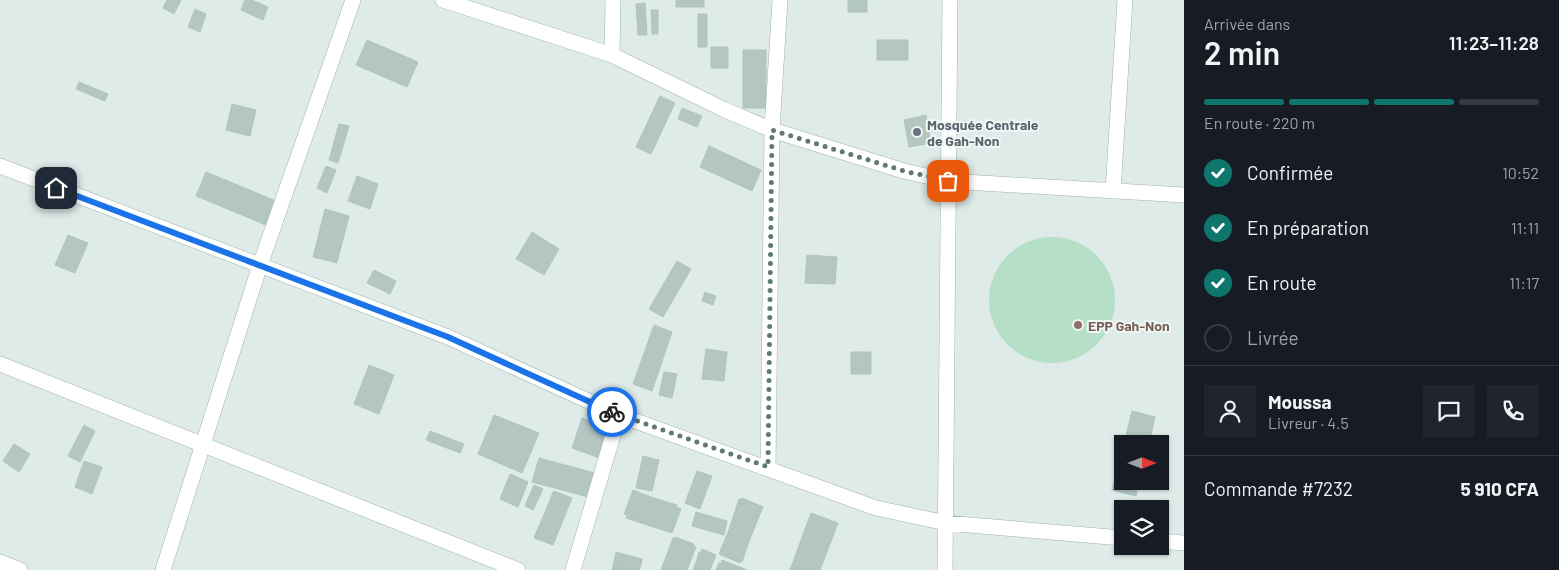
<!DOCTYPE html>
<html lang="fr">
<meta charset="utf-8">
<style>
:root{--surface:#171b24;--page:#20242c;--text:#f1f3f6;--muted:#9ea1a6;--line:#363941;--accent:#0f766e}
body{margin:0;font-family:Barlow,sans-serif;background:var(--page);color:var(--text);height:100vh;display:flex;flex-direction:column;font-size:19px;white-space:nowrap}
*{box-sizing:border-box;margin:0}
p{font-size:16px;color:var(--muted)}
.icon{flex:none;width:28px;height:28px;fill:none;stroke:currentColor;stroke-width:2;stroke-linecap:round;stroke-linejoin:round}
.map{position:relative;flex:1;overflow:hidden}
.drawer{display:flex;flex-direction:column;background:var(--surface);width:375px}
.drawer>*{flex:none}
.needle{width:32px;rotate:90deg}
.controls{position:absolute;left:1114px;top:435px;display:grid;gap:10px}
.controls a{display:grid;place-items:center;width:55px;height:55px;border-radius:0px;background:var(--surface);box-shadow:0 1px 4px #0004;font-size:25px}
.pin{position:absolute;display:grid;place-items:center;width:42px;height:42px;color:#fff;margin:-21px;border-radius:10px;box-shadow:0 2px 8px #0006}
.courier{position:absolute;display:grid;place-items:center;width:50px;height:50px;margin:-25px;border:4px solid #1a73e8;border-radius:50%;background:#fff;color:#222;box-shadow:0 1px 6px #0007}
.head em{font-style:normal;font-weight:600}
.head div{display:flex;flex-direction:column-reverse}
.head{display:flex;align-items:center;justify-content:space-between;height:85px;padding:0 20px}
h1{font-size:32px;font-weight:600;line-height:38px}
.bar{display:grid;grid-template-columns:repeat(4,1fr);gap:8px 5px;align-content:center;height:60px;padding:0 20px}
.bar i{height:6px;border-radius:4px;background:var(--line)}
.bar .active{background:var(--accent)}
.bar p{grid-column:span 4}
.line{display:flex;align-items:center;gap:12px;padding:0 20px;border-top:1px solid var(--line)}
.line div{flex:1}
.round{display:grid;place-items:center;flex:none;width:52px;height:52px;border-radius:0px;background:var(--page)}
ol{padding:0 20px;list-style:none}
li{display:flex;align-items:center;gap:15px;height:55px}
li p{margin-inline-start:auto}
li .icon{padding:5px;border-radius:50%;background:var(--accent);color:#fff;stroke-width:4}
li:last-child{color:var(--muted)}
li i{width:28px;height:28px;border:2px solid var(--line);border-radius:50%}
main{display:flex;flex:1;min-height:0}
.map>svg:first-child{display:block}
</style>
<main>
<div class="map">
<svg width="1184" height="570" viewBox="0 0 1184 570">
<rect width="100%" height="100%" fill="#deebe8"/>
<path fill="#b5dfc7" d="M989 300a63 63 0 1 1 126 0a63 63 0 1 1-126 0Z"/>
<path fill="#b3c6c1" stroke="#b0c5c0" d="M167,0h14l-7,14 -11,-6z
M245,0h7l16,7 -5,13 -22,-10z
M676,0h28v7h-28z
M848,0h19v12h-19z
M645,3l2,32h-9l-2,-31z
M195,9l11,5 -6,18 -12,-5z
M651,10h7v24h-6z
M698,14h9v33h-9z
M367,40l51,22 -11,25 -51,-22z
M877,40h31v20h-31z
M711,47h17v21h-17z
M743,50h23v58h-23z
M79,82l29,12 -3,7 -29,-12z
M660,96l15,7 -24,51 -15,-7z
M232,104l24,6 -6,26 -24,-6z
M682,108l20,8 -5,11 -19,-8z
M926,115l5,28 -22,4 -5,-27z
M339,124l10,2 -11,37 -9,-3z
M709,146l52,24 -9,21 -52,-24z
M326,166l10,4 -9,23 -10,-5z
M206,172l70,29 -10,24 -70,-29z
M357,176l21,8 -8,25 -22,-8z
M325,209l24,7 -12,47 -24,-6z
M532,232l27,17 -15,26 -28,-16z
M68,235l20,8 -13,30 -20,-8z
M807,255l30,2 -2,27 -30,-1z
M677,261l14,8 -28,48 -14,-8z
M374,270l22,11 -6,13 -23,-11z
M705,292l11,4 -3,9 -11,-4z
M654,325l18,7 -20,59 -19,-7z
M706,349l21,3 -3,29 -22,-2z
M851,352h20v22h-20z
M369,365l25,10 -15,39 -25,-10z
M664,372l13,2 -5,24 -13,-3z
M1132,411l23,6 -6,27h-25z
M494,415l45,18 -17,40 -44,-19z
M582,418l33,12 -10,30 -33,-12z
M84,425l11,6 -15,31 -12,-6z
M430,431l34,13 -4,9 -34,-13z
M14,444l16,10 -11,18 -16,-11z
M1122,450v31h17l-3,15 -24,-6z
M643,456l16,4 -7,31 -16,-3z
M539,458l63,17 -6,24 -64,-17z
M84,461l18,6 -10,27 -17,-7z
M697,471l15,5 -12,33 -15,-6z
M510,474l18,8 -10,25 -18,-8z
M534,485l9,4 -10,21 -8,-4z
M633,490l48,19 -9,24 -48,-19z
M554,491l18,7 -19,47 -19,-7z
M553,492l16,6 -17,45 -16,-6z
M634,492l43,13 -8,27 -43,-14z
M742,498l21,9 -23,56 -21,-9z
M739,499l22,7 -19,56 -21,-7z
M696,512l31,9 -3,14 -32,-9z
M811,513l27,10 -18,47h-30z
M675,537l19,7 -9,26h-22z
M673,538l23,9 -9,23h-26z
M702,549l14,6 -6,15h-17z
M616,552l26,7 -3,11h-27z
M699,552l15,4 -4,14h-16z
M621,554l21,7 -3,9h-23z
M722,560l25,10h-29z
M719,563l18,7h-21z"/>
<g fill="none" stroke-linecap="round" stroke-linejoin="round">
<defs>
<path id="minor" d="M443,0l169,55 111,54 49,21 132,41 44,10 236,14
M612,55l1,-55
M0,166l448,171 171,78 257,93 70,15 176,15
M1113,191l12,-191
M0,364l518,206
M768,467l4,-337 8,-130
M1160,541l24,2
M0,562l20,8
M163,570l97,-305 93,-265
M573,570l46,-155
M945,570l5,-570"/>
</defs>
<use href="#minor" stroke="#a1b3b0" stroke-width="16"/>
<use href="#minor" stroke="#fff" stroke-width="15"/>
</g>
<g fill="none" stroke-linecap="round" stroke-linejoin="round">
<path stroke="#617976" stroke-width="5" stroke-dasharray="0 9" d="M612,412l156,55 4,-337 132,41 44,10"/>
<path stroke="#1a73e8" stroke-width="6" d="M56,188l392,149 164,75"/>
</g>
<circle fill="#6b7280" stroke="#eff8f5" stroke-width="2" cx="917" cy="132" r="5"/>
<circle fill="#8d6e63" stroke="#eff8f5" stroke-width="2" cx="1078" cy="325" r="5"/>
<g text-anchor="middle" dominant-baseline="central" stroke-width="4" stroke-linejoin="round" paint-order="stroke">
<g font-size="14" font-weight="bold" fill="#5b616d" stroke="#eff8f5" text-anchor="start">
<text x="927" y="124">Mosquée Centrale<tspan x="927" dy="16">de Gah-Non</tspan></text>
</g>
<g font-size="14" font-weight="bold" fill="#785e54" stroke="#eff8f5" text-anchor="start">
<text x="1088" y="325">EPP Gah-Non</text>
</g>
</g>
</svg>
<div class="controls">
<a><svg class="needle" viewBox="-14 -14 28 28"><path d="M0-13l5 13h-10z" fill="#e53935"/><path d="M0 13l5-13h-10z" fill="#9ea1a6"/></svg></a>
<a><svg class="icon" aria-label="layers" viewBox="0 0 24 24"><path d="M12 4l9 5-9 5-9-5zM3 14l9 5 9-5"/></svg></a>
</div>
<div class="pin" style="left:948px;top:181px;background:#ea580c"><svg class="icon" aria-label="bag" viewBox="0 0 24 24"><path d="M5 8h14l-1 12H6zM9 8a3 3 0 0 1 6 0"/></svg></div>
<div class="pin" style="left:56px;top:188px;background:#1f2937"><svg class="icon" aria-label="home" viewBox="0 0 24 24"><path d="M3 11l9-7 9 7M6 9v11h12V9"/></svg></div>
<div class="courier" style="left:612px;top:412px"><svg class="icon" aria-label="bike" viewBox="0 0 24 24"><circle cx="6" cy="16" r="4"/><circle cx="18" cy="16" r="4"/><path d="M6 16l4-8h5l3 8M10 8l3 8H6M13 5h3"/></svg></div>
</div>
<section class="drawer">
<div class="head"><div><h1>2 min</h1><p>Arrivée dans</p></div><em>11:23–11:28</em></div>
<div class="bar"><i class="active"></i><i class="active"></i><i class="active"></i><i></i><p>En route · 220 m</p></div>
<ol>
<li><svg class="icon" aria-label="check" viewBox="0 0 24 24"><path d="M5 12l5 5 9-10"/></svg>Confirmée<p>10:52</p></li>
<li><svg class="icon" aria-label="check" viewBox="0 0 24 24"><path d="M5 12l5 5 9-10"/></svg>En préparation<p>11:11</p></li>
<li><svg class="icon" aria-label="check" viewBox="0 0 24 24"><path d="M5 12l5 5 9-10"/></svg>En route<p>11:17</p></li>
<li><i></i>Livrée</li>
</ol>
<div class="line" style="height:90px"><a class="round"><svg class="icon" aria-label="person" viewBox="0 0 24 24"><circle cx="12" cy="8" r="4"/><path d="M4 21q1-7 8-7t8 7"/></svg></a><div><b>Moussa</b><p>Livreur · 4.5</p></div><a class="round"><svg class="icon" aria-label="chat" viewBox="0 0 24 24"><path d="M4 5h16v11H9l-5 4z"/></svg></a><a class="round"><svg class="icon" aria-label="phone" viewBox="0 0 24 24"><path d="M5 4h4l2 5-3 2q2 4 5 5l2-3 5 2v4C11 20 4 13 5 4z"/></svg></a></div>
<div class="line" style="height:65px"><div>Commande #7232</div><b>5 910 CFA</b></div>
</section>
</main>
